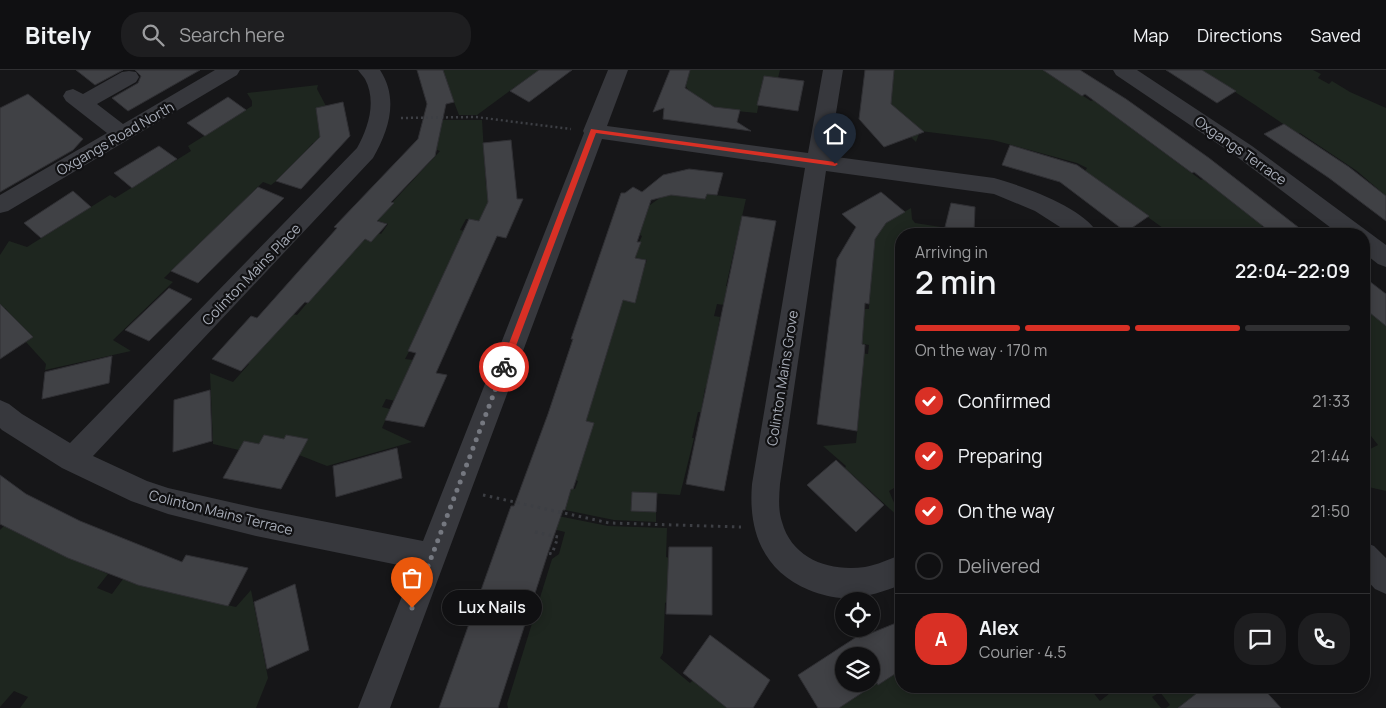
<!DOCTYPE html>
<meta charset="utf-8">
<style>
:root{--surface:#101012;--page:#1e1e20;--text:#f1f3f6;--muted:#9c9d9f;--line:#303032;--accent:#d93025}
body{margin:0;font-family:Manrope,sans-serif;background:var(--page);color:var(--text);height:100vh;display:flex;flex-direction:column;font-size:19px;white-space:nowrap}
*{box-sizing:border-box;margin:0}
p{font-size:16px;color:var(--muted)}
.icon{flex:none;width:28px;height:28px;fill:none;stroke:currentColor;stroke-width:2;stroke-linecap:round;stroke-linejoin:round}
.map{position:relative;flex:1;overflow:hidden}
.sheet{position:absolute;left:895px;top:158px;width:475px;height:465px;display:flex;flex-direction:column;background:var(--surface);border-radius:20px;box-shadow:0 2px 12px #0003,0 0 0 1px var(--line)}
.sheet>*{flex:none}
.fabs{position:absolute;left:835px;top:522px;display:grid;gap:10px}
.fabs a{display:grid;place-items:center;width:45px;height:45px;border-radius:50%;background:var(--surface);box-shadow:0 2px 12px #0003,0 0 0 1px var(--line);font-size:25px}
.pin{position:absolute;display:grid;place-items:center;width:42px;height:42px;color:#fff;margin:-51px -21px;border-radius:50% 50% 50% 0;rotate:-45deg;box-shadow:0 0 5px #0007}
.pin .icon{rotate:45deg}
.courier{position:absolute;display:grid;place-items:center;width:50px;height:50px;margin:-25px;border:4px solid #d93025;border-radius:50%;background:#fff;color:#222;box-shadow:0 1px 6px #0007}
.bubble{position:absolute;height:35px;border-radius:18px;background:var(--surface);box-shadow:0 2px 12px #0003,0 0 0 1px var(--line);font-size:16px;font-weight:600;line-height:35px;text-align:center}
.head em{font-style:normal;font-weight:600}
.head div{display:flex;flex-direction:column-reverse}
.head{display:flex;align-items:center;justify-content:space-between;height:85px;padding:0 20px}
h1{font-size:32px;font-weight:600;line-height:38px}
.bar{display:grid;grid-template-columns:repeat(4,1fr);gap:8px 5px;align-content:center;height:60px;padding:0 20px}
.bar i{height:6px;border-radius:4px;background:var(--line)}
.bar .on{background:var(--accent)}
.bar p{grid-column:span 4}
.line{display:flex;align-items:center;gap:12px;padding:0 20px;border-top:1px solid var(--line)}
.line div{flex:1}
.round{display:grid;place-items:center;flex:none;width:52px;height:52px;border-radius:20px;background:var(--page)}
ol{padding:0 20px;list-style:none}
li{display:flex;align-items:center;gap:15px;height:55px}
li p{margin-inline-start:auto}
li .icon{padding:5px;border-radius:50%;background:var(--accent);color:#fff;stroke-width:4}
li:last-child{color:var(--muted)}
li i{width:28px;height:28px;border:2px solid var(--line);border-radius:50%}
header{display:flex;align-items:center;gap:30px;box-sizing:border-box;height:70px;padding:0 25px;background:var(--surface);border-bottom:1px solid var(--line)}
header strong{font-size:24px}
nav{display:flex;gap:28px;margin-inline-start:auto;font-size:18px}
.search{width:350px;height:45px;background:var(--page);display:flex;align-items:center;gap:12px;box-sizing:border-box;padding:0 18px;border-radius:20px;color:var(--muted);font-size:19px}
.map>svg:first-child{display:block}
</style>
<header>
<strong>Bitely</strong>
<div class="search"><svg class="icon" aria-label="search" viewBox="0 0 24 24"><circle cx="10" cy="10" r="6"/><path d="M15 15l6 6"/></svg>Search here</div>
<nav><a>Map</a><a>Directions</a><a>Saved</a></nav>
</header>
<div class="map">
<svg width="1386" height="638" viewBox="0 0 1386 638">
<rect width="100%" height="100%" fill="#161618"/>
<path fill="#1e261f" d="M443,0h96l-1,3 -21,15 -2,-1 -38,28h-18l-7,-18h-1z
M690,0h90l-2,8 -14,-2 -7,37c-27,-3 -59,-3 -73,-30z
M893,0h150l48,31 2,-1 108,80 2,-1 60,47 -2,1 8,7h-98l-86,-63 2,-3 -10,-5 -84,-23 -73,-9 -4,11 -29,-29 4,-14z
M1202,0h111l8,4 -3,4 11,6 3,-3 18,11 36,16v88l-29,-25 -57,-38 -2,1c-32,-22 -63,-42 -96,-64z
M318,15l-1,4 9,17 -10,3 1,4h2l2,31 -8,-1 -30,33 -12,9 -8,-3 -99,96 9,4 -60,58 18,11 -86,19 1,-6 -20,-22 7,-5 -5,-5 -2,1 -19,-19 2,-1 -4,-5 -5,3v-56l9,-14 18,6 83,-52 5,3 76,-47 -3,-5 64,-40v-5l-5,-8z
M442,50h40l4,66h9l-15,35 -14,-2 -6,11 14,3 -69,126 8,1 -17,41 -10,-2 -4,8 8,2 -8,19 30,14 -85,24 -28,-11 8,-16 -21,-4 -8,15 -20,-4 -19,4 -26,-6 -3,-71 23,9 16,-18 -2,-1 46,-49 4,1 65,-77 9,4 7,-9 3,1 7,-10 -12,-4 64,-69 -5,-2z
M648,118l57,11 2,-5 39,5 -20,87h2l-4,19 -7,-1 -3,12 6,1 -12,71h-3l-4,24h-3l-6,26h2l-14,57 -48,-3 -1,19 25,1v10l-42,-2 -49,-10 5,-21h5l3,-8 -10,-3 31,-108h3l21,-71 20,-28 4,-11 -14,-3 9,-21 -2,-1 6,-27 15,-11z
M911,138l1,11 3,4 71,11h-85v250l-12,7 12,28 -56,-51 1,-2 -23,-20 33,-3 7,-71 -3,-19 8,1 1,-9 -10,-2 6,-34h4l3,-78z
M1364,236l22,20v165l-22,-5v-34l14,-7 -14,-18z
M533,441l75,15 59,2 -1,29 3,1 -2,44 -2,1 -2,50 -3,5 30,25 3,-3 34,28h-219l-1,-4 45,-145 7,-5 6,-22c-20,-6 -40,-4 -60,-9l1,-4 22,4z
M4,456l65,32 39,16 -11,14 15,6 11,-15 28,9 85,19 15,-17 17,88 -12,30h-236l8,-11 -14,-6 -14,16v-177z
M895,604l1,4 5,-2v10h187l12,15 19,-15h90l-31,22h-12l4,-3 -10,-13 -8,5 9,11h-322l38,-25 1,2z"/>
<path fill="#404145" stroke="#303034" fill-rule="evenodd" d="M76,0h47l-28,15z
M135,0h65l-72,41 -16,-13 26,-15 3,-7z
M417,0h26l11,32 -8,2 -11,52 -44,46 3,1 -17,18 10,3 -16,18 -6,-3 -57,64 -3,-1 -64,69 -29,-12 39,-43 6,2 80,-90 -3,-1 84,-88 9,-35z
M539,0h33l-43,32 -19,-11z
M670,0h20l-5,18 29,19 26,3 -3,12 14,9 -88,-12 1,-11 -11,4z
M865,0h29l-3,34 33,28 -40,15 -25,-28z
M1043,0h37l46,29 83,59 98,76h-34l-79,-62 -2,1 -107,-79 -3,2z
M1166,0h36l34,21 -19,12z
M764,6l40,5 -6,30 -41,-6z
M28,24l55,45 -10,11 -73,42v-84z
M228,27l18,13 -41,26 -18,-13z
M343,32l7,34 -49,53 -25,-8 44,-44 -4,-29z
M1284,54l65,43 37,29v25l-57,-43 -65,-44z
M511,70l6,59h6l-17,39 -9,-2 -61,137 11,2 -23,52 -39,-7 31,-67 -8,-2 61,-132 10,2 9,-19 -5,-59z
M1010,75l67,20 72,51 -23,16 -66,-50 -58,-17z
M159,76l18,13 -45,29 -18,-15z
M689,99l34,4 -6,22 -10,-1 -2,5 -34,-4 -20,5 -14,42h4l-6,16 11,2 -11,43 -12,-3 -37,121 8,2 -21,66h-2l-6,21h-2l-15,43 -50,155h-59l72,-202h3l34,-92 25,-75h-2l50,-146h4l8,-6 9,5 21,-17z
M258,117l26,11 -86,85 -27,-12z
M73,121l18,16 -50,31 -17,-15z
M881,122l24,20 -19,11 -11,16 -6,65 -4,-1 -3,41 3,1 -8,86 -40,-7 20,-165 19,-32 -14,-13z
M951,133l24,4 -1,25 -29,-5z
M742,146l34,5 -52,270 -38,-7z
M1364,207l22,17v32l-22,-18z
M169,218l23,11 -43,42 -24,-11z
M0,234l33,33 -33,22z
M112,286l-3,27 -67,16 3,-27z
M210,320l2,51 -39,11 1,-52z
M264,365l20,4 2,-4 22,4 -27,50 -58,-11 21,-37 15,3z
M397,378l5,30 -66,19 -3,-31z
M836,390l48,45 -28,27 -49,-47z
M0,405l26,19 54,27 102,41 4,-7 62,13 -20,38 -90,-21 -15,-6 -55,-21 -68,-34z
M632,422l25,1 -1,19 -25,-1z
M669,477h43v68l-46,-1z
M295,514l14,66 -42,19 -13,-67z
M901,551v49l-23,15 -1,-2 -38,25h-21l-20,-33 60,-39 1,2zM844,586h27v28h-27z
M710,565l60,45 -17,28h-26l-44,-35z
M1206,616h55l20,22h-103z"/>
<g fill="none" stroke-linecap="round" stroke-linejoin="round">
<path stroke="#3d3f44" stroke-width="2.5" stroke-dasharray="2 3" stroke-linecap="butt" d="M401,48l75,-1 95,12"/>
<path stroke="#3d3f44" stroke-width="3" stroke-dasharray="2.5 4.5" stroke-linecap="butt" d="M483,425l126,28 132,4
M535,462l23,5 -6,17 -4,-1"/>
<path fill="#37383d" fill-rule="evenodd" d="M215,0h25l-3,5 -229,136 -8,2v-18l107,-62 -41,-32 -3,-5 3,-5 7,-2 10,5 39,-22 7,-1 7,1 3,5 -3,5 -39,22 26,20z
M358,0h22c19,29 9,60 -7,88l-280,298 54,25 21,7 88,20 167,33 161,-408 -1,-2 25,-61h20l-21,56 201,27 15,-83h20l-14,86 165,22c28,8 90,29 104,56h-27l-36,-23 -41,-17 -168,-23 -46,313c-1,13 -2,26 2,38 10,37 48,50 83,45 12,-2 24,-8 36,-12v30c-17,6 -33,12 -51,13 -14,1 -28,-3 -41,-8 -46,-19 -61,-59 -57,-106l53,-316 -203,-29 -212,569h-32l55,-140 -157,-32 -88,-22 -37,-13 -69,-33 -60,-38 -2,-2v-28l9,4 13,10 48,29 287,-295c11,-20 20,-46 8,-69 -2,-3 -5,-6 -7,-9z
M1113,0h24l115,76 134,99v22l-8,-3 -14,-11v-19h-25l-103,-78 -120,-81z
M1364,472l10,4 12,12v36l-11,-5 -11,-12z"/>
</g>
<path fill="#d93025" d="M591,59l244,33 3,2 -3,2 -239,-33 -88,234 -1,2h-6l-1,-2z"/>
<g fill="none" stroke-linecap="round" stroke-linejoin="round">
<path stroke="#757880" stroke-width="5" stroke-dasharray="0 9" d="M412,538l92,-241"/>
</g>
<g text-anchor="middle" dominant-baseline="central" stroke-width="4.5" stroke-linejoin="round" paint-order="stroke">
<g font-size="14" fill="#a8adb8" stroke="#111113">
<text transform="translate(115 68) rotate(-30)">Oxgangs Road North</text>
<text transform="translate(1241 80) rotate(35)">Oxgangs Terrace</text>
<text transform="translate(251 204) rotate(-46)">Colinton Mains Place</text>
<text transform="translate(782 308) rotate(-81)">Colinton Mains Grove</text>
<text transform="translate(221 442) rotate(14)">Colinton Mains Terrace</text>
</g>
</g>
</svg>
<div class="fabs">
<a><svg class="icon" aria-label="locate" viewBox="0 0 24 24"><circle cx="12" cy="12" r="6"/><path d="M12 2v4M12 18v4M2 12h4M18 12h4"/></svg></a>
<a><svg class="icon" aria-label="layers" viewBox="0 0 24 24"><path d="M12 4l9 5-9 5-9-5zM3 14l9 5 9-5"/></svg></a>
</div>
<div class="pin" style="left:412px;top:538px;background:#ea580c"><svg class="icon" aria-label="bag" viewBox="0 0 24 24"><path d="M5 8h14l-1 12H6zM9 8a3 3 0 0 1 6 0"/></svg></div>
<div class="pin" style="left:835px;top:94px;background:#1f2937"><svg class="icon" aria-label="home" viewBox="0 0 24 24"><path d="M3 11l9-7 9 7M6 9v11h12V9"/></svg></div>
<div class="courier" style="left:504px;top:297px"><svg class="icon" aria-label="bike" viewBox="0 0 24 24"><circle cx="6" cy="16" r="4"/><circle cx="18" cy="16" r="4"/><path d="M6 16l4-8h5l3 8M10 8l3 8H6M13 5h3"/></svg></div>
<div class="bubble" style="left:442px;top:520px;width:100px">Lux Nails</div>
<section class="sheet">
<div class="head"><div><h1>2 min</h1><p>Arriving in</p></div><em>22:04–22:09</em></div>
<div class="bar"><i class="on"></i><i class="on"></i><i class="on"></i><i></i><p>On the way · 170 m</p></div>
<ol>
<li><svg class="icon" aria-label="check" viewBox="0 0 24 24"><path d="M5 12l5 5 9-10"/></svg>Confirmed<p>21:33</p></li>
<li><svg class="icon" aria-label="check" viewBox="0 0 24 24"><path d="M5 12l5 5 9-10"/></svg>Preparing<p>21:44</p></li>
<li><svg class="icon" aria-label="check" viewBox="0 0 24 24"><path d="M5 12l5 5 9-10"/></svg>On the way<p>21:50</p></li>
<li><i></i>Delivered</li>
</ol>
<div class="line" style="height:90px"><b class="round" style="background:var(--accent);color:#fff">A</b><div><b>Alex</b><p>Courier · 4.5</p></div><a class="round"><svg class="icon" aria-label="chat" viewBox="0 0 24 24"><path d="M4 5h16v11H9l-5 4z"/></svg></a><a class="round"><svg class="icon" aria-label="phone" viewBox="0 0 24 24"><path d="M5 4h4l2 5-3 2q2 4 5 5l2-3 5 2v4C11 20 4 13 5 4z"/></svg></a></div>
</section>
</div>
